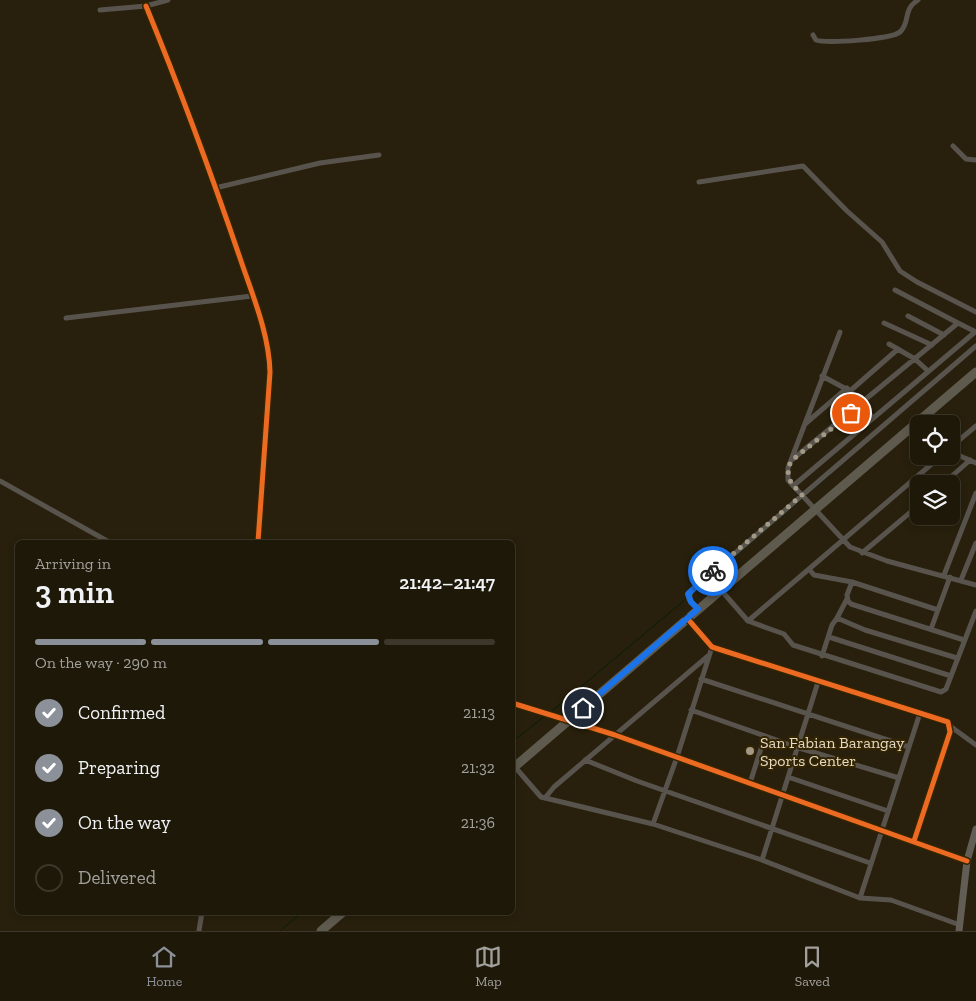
<!DOCTYPE html>
<meta charset="utf-8">
<style>
:root{--surface:#1e1809;--page:#262112;--text:#f1f3f6;--muted:#a1a09c;--line:#3c372a;--accent:#8c9099}
body{margin:0;font-family:"Zilla Slab",serif;background:var(--page);color:var(--text);height:100vh;display:flex;flex-direction:column;font-size:19px;white-space:nowrap}
*{box-sizing:border-box;margin:0}
p{font-size:16px;color:var(--muted)}
.icon{flex:none;width:28px;height:28px;fill:none;stroke:currentColor;stroke-width:2;stroke-linecap:round;stroke-linejoin:round}
.map{position:relative;flex:1;overflow:hidden}
.drawer{position:absolute;left:15px;top:540px;width:500px;height:375px;display:flex;flex-direction:column;background:var(--surface);border-radius:8px;box-shadow:0 2px 8px #0003,0 0 0 1px var(--line)}
.drawer>*{flex:none}
.buttons{position:absolute;left:910px;top:415px;display:grid;gap:10px}
.buttons a{display:grid;place-items:center;width:50px;height:50px;border-radius:8px;background:var(--surface);box-shadow:0 2px 8px #0003,0 0 0 1px var(--line);font-size:25px}
.pin{position:absolute;display:grid;place-items:center;width:42px;height:42px;color:#fff;margin:-21px;border:2px solid #fff;border-radius:50%;box-shadow:0 1px 5px #0007}
.courier{position:absolute;display:grid;place-items:center;width:50px;height:50px;margin:-25px;border:4px solid #1a73e8;border-radius:50%;background:#fff;color:#222;box-shadow:0 1px 6px #0007}
.overview em{font-style:normal;font-weight:600}
.overview div{display:flex;flex-direction:column-reverse}
.overview{display:flex;align-items:center;justify-content:space-between;height:85px;padding:0 20px}
h1{font-size:32px;font-weight:600;line-height:38px}
.bar{display:grid;grid-template-columns:repeat(4,1fr);gap:8px 5px;align-content:center;height:60px;padding:0 20px}
.bar i{height:6px;border-radius:4px;background:var(--line)}
.bar .selected{background:var(--accent)}
.bar p{grid-column:span 4}
ol{padding:0 20px;list-style:none}
li{display:flex;align-items:center;gap:15px;height:55px}
li p{margin-inline-start:auto}
li .icon{padding:5px;border-radius:50%;background:var(--accent);color:#fff;stroke-width:4}
li:last-child{color:var(--muted)}
li i{width:28px;height:28px;border:2px solid var(--line);border-radius:50%}
.tab-bar{display:flex;justify-content:space-around;align-items:center;height:70px;border-top:1px solid var(--line);background:var(--surface);font-size:14px;color:var(--muted)}
.tab-bar a{display:grid;justify-items:center;gap:2px}
.tab-bar .selected{color:var(--accent)}
.map>svg:first-child{display:block}
</style>
<div class="map">
<svg width="976" height="931" viewBox="0 0 976 931">
<rect width="100%" height="100%" fill="#28200c"/>
<g fill="none" stroke-linecap="round" stroke-linejoin="round">
<path stroke="#051f05" stroke-width="1" d="M806,495l24,-20
M756,538l45,-38
M692,594l54,-47
M552,711l134,-112
M512,742l34,-27
M280,931l22,-19"/>
<path stroke="#58544d" stroke-width="5" d="M146,6c34,83 65,167 94,252 12,36 29,75 30,114l-12,170
M100,10l46,-4 22,-6
M813,35l3,5c11,4 76,-1 84,-8 11,-10 2,-22 18,-32
M953,146l13,13 10,1
M699,182l104,-16 44,45 35,31 18,29 17,11 59,30
M215,188l105,-25 59,-8
M895,290l63,33
M908,316l36,19
M66,318l186,-22
M884,323l48,22
M840,332l-52,136v12l62,67 37,14 89,24
M889,344l26,15 13,12
M822,376l28,15 23,27
M850,391l48,-42
M805,424l42,-36
M951,447l25,-21
M951,452l25,11
M793,459l165,-136 18,9
M0,481l109,61
M943,484l27,-24
M793,486l182,-154
M862,553l57,-48
M944,575l32,-82
M961,580l15,-37
M852,582l-38,-7 -5,-6 132,-113
M721,590l27,31 36,13 9,11 148,47 5,-3 30,-78
M698,609l-9,-10 2,-8 285,-245
M938,610l-86,-28 -5,13 1,6 3,3 113,36
M837,618l10,-19
M687,619l25,28 236,75 2,10 -36,109
M748,621l61,-52
M931,629l19,-52
M829,637l122,39
M822,656l10,-31 5,-7 28,12 92,28
M701,679l208,68
M512,703l103,32 352,126
M691,710l105,37 103,31
M950,726l26,19
M585,760l52,21 233,82
M515,767l26,30 112,27 109,36 98,38 31,2 69,25
M788,777l100,34
M750,783l15,-47
M545,798l9,-11 154,-131
M653,824l24,-67 35,-110
M762,860l56,-178
M860,898l60,-185
M199,931l3,-19"/>
<path stroke="#625e56" stroke-width="7" d="M959,931l8,-70 9,-32"/>
<path stroke="#5f5a4e" stroke-width="9" d="M512,769l464,-397
M321,931l22,-19"/>
<defs>
<path id="cycleway" d="M146,6c34,83 65,167 94,252 12,36 29,75 30,114l-12,170
M687,618l25,29 236,75 2,10 -36,109
M512,703l103,32 352,126"/>
</defs>
<use href="#cycleway" stroke="#332501" stroke-width="8"/>
<use href="#cycleway" stroke="#ed6a23" stroke-width="5"/>
</g>
<g fill="none" stroke-linecap="round" stroke-linejoin="round">
<path stroke="#a29986" stroke-width="5" stroke-dasharray="0 9" d="M713,571l89,-76c-11,-12 -18,-18 -11,-34l60,-48"/>
<path stroke="#1a73e8" stroke-width="6" d="M583,708l115,-99 -7,-7 -3,-8 25,-23"/>
</g>
<circle fill="#a29986" stroke="#332501" stroke-width="2" cx="750" cy="751" r="5"/>
<g text-anchor="middle" dominant-baseline="central" stroke-width="4" stroke-linejoin="round" paint-order="stroke">
<g font-size="16" fill="#e4dac7" stroke="#332501" text-anchor="start">
<text x="760" y="742">San Fabian Barangay<tspan x="760" dy="18">Sports Center</tspan></text>
</g>
</g>
</svg>
<div class="buttons">
<a><svg class="icon" aria-label="locate" viewBox="0 0 24 24"><circle cx="12" cy="12" r="6"/><path d="M12 2v4M12 18v4M2 12h4M18 12h4"/></svg></a>
<a><svg class="icon" aria-label="layers" viewBox="0 0 24 24"><path d="M12 4l9 5-9 5-9-5zM3 14l9 5 9-5"/></svg></a>
</div>
<div class="pin" style="left:851px;top:413px;background:#ea580c"><svg class="icon" aria-label="bag" viewBox="0 0 24 24"><path d="M5 8h14l-1 12H6zM9 8a3 3 0 0 1 6 0"/></svg></div>
<div class="pin" style="left:583px;top:708px;background:#1f2937"><svg class="icon" aria-label="home" viewBox="0 0 24 24"><path d="M3 11l9-7 9 7M6 9v11h12V9"/></svg></div>
<div class="courier" style="left:713px;top:571px"><svg class="icon" aria-label="bike" viewBox="0 0 24 24"><circle cx="6" cy="16" r="4"/><circle cx="18" cy="16" r="4"/><path d="M6 16l4-8h5l3 8M10 8l3 8H6M13 5h3"/></svg></div>
<section class="drawer">
<div class="overview"><div><h1>3 min</h1><p>Arriving in</p></div><em>21:42–21:47</em></div>
<div class="bar"><i class="selected"></i><i class="selected"></i><i class="selected"></i><i></i><p>On the way · 290 m</p></div>
<ol>
<li><svg class="icon" aria-label="check" viewBox="0 0 24 24"><path d="M5 12l5 5 9-10"/></svg>Confirmed<p>21:13</p></li>
<li><svg class="icon" aria-label="check" viewBox="0 0 24 24"><path d="M5 12l5 5 9-10"/></svg>Preparing<p>21:32</p></li>
<li><svg class="icon" aria-label="check" viewBox="0 0 24 24"><path d="M5 12l5 5 9-10"/></svg>On the way<p>21:36</p></li>
<li><i></i>Delivered</li>
</ol>
</section>
</div>
<nav class="tab-bar">
<a class="selected"><svg class="icon" aria-label="home" viewBox="0 0 24 24"><path d="M3 11l9-7 9 7M6 9v11h12V9"/></svg>Home</a>
<a><svg class="icon" aria-label="map" viewBox="0 0 24 24"><path d="M3 6l6-2 6 2 6-2v14l-6 2-6-2-6 2zM9 4v14M15 6v14"/></svg>Map</a>
<a><svg class="icon" aria-label="saved" viewBox="0 0 24 24"><path d="M7 4h10v16l-5-4-5 4z"/></svg>Saved</a>
</nav>
